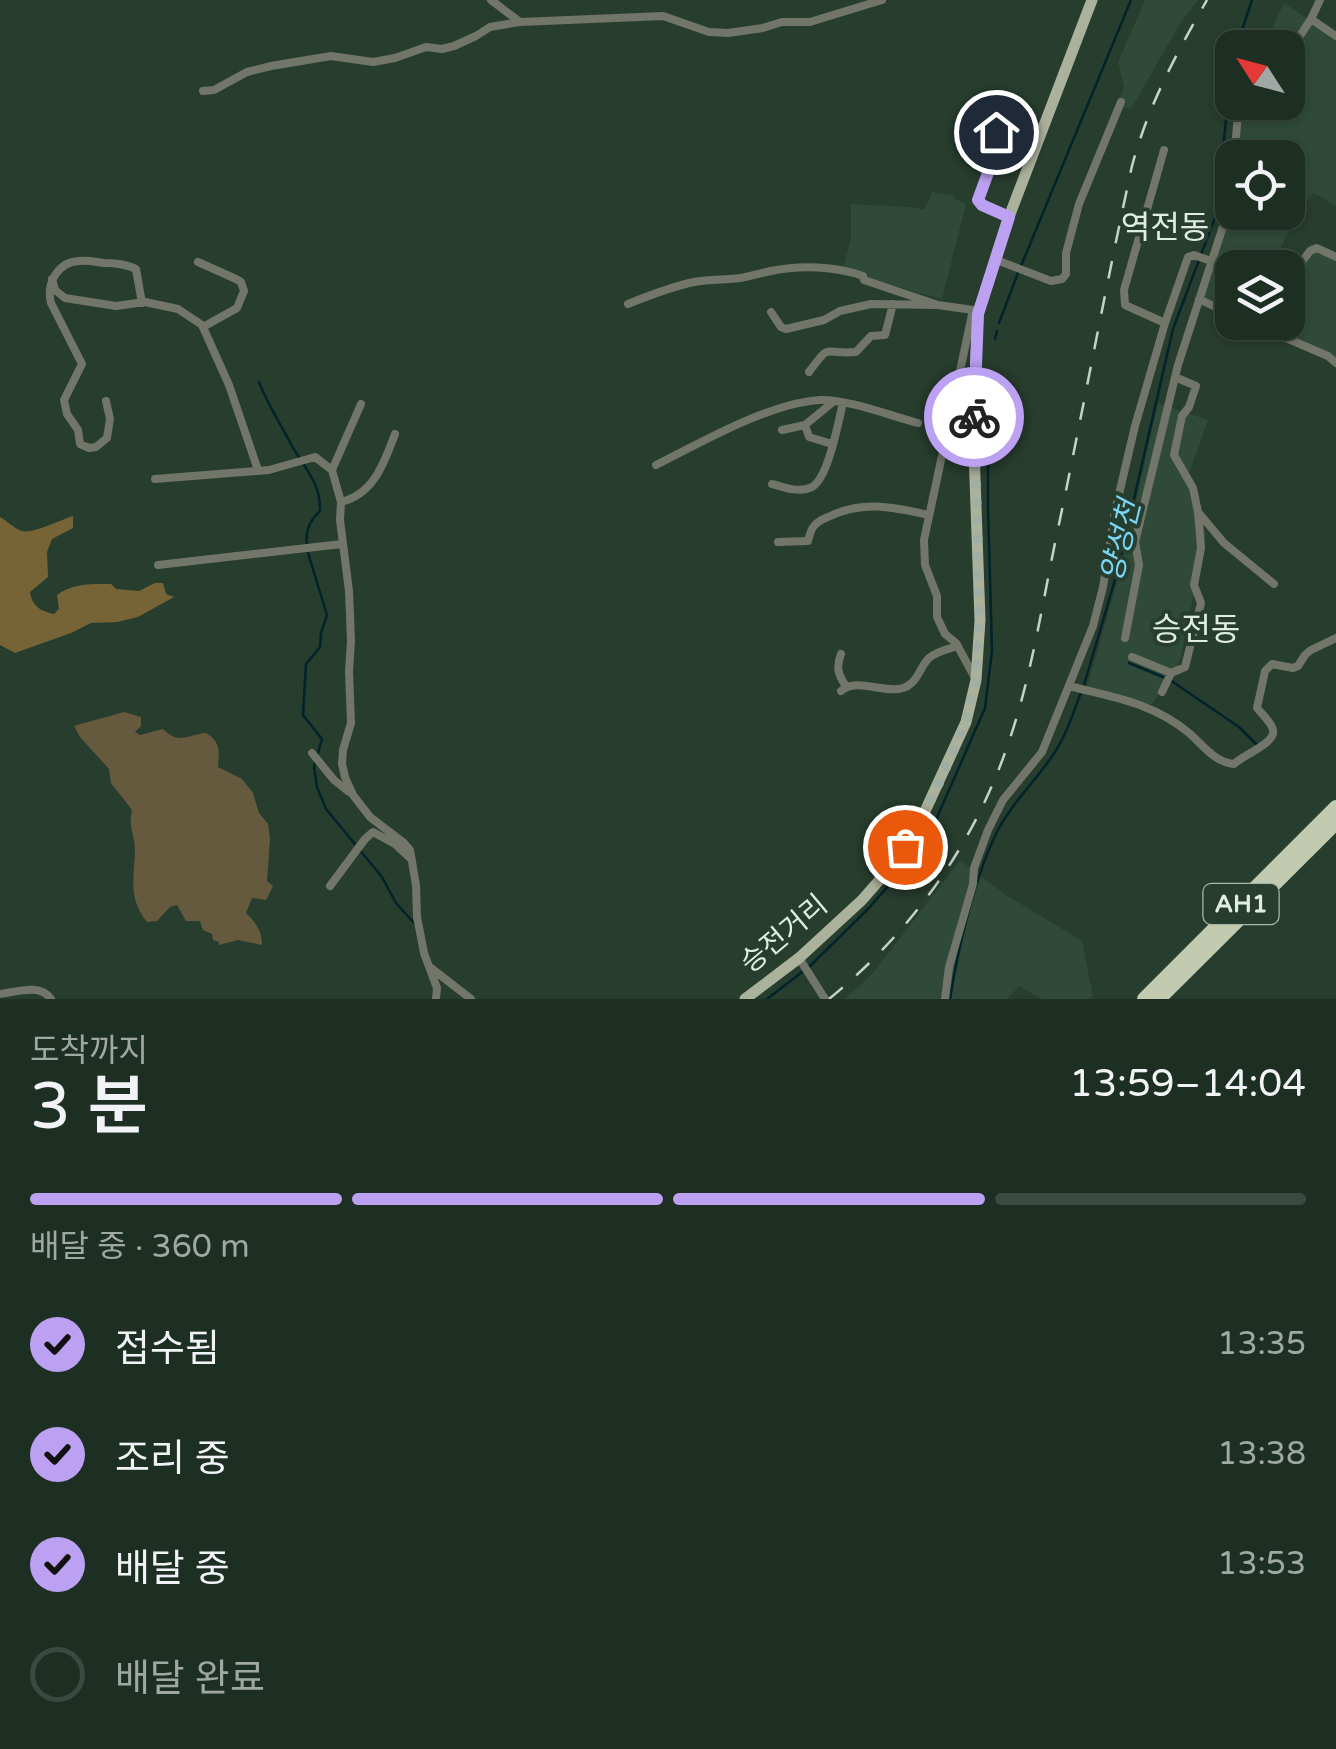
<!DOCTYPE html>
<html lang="ko">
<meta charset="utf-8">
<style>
:root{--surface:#1d2e22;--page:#2a3a2f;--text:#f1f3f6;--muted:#a0a8a5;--line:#3b4a40;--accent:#bca0f2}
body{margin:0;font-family:"Varela Round","Noto Sans KR",sans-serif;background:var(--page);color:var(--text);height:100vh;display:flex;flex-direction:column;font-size:38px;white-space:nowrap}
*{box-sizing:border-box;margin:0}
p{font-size:32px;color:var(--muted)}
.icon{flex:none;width:55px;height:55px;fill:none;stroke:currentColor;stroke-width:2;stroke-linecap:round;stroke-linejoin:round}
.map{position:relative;height:999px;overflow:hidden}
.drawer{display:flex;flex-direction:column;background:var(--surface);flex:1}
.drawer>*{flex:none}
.needle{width:65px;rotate:306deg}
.controls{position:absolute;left:1215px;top:30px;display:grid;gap:20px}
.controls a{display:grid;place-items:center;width:90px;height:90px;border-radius:20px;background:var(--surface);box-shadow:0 2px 8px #0004,0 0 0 2px var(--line);font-size:50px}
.pin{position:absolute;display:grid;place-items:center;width:85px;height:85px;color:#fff;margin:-42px;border:5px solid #fff;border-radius:50%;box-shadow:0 2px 10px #0007}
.courier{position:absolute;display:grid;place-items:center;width:100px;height:100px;margin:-50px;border:8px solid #bca0f2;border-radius:50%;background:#fff;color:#222;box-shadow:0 2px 12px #0007}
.headline em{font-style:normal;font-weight:600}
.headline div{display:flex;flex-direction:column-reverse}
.headline{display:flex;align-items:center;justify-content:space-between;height:170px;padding:0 30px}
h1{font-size:65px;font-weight:600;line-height:75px}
.bar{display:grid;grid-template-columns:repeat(4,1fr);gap:15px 10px;align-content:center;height:120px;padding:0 30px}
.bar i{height:12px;border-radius:8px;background:var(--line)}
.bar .selected{background:var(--accent)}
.bar p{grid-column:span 4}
ol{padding:0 30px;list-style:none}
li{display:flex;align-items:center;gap:30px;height:110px}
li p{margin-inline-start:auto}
li .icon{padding:10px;border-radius:50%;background:var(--accent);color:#111;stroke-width:4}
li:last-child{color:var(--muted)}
li i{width:55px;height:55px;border:5px solid var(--line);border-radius:50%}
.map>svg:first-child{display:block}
</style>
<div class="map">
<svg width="1336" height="999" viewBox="0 0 1336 999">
<rect width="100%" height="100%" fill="#273d2e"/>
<path fill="#2f4a38" d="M1145,0h53l-17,22 -50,87 -13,-4 6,-18 -6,-25z
M1284,3l52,36v167l-22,-13 -14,16 -29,58 -39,1v44l-30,-15 28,-85 2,-39v39h56v-54l-54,-1 3,-51 3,-3 48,-1v-54l-25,-1z
M932,192l22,4 1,3 11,5 -24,95 -73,-20 -26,-11 8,-29v-35l61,3 12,3z
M1311,244l25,16v102l-83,-39 35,-1v-48z
M1158,403l50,17 -19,53 17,61 -25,122 -8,20 -21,28 -23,1 -44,-10 35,-124z
M960,860l46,35 76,46 11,55 -3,3h-48l-23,-13 -11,13h-163l28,-26z"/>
<path fill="#665a3e" d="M124,712l17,5v9l-6,6 5,3 23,-6c16,16 23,6 43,4 15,9 13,18 12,34l24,12 11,14 6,20 9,11 2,15 -3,42 6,5 -7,14 -14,-2 -6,15c10,10 16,18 16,32l-24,-5 -19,5v-3l-6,-2 -1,-6 -9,-4 -3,-9h-14l-9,-16 -7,2 -13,14 -10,1c-19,-24 -13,-43 -12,-71 0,-17 -7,-21 -3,-41l-21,-27 -2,-14 -29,-32 -6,-11z"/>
<path fill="#776436" d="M73,516v12l-21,11 -5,13 1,25 -18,15c2,14 10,19 24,22l5,-5 -2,-14c16,-12 34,-11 54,-11l5,5 23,2 16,-8h8l3,11 8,3 -36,20 -21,5 -26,1 -20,10 -56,20 -15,-8v-128c7,4 15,12 22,14 11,3 38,-11 51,-15z"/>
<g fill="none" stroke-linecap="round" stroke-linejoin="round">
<path stroke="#02232c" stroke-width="2.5" d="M1236,48l16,-48
M1021,266l110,-266
M999,323l19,-50
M995,339l2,-8
M259,382c9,23 22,43 33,64 13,23 29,37 28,65 -10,9 -15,21 -13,34
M308,553l19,62 -6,18 -1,14 -14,17 -3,51 19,24 -8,28 3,20 9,22 56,68 14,26 18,20
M1129,663l41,17 69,47 17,17
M1084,685l33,-112 56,-244 43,-114 16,-153
M767,999l43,-33 58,-57 43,-49 24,-38 50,-114 7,-57 -4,-145v-127
M950,999c8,-50 23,-116 45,-163 14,-30 39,-53 58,-81 13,-19 20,-41 28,-63"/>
<path stroke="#72756a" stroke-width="8" d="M491,0l29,22 143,-6 46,16 19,1 35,-5 19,-6h28l72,-22
M1311,19l25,17
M1288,54l23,-35 9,-19
M203,91l11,-1 33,-18 24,-6 60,-10 42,6 22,-4 31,-11 16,2 12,-3 22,-10 14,-9 30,-5
M996,132v19l-18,48 4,6 27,12
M1164,150l-40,140 1,15 40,18
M1234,158l4,-43 6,-13
M994,259l57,22 11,-2 4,-5v-21l13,-49 42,-102
M198,262l38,17 5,3 3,9 -7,17 -34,19
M52,279l3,11 10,8 51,8 29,-4 33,7 24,16 27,60 29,85
M1288,280l22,-29 7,-3 19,9
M1199,299l33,16
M628,304c22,-9 43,-17 66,-22 15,-3 31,-2 46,-4 11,-2 21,-5 31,-7 29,-6 64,-5 92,5l1,4 74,25
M975,311l-2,-1 -49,230 1,25 12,31v21l8,17 11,9 19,35
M771,312l10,15 5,2 38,-9 16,-9 31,-7 67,1 35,5
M1249,322l79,34 8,7
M809,372c23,-31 13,-17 47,-20l15,-16 14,-1 8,-31
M106,401l4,18 -3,19 -11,9 -7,1 -9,-4 -2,-14 -11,-16 -3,-14 18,-36 -31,-61c-5,-20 7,-41 28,-42 8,-1 17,1 25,2 12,0 22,1 32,6l6,34
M805,425l4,12 23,7
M782,430l23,-5 28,-23
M656,465c46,-23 113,-62 164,-65 27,-1 71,16 98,23
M332,470l29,-66
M155,479l114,-9 46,-13 17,13 9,32 -1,18 9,71 2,50 -2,31 2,51 -8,27 -1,14 3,13 8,18 17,22 34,26 6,7 6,35 1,32 7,36 13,35 -1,11
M772,484c13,4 28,9 40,3 17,-10 26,-65 31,-84
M341,502c33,-8 43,-39 54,-68
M1198,512l26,31 50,41
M778,542l30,-1c1,-4 4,-13 6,-15 4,-5 9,-7 14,-9 35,-17 64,-10 101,-2
M158,565l184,-21
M1125,638l14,-73 -4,-23 43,-177 50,-154 4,-30
M841,654c-5,13 -3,21 5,32
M1132,657l39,16 14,-6 16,-64 -7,-18 7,-37 -3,-36 -5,-24 -19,-33 8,-39 7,-9 7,-21 -21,-9
M1069,686c43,11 85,17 120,47 14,12 25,29 45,31 9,-9 42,-21 39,-34 -1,-7 -12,-17 -16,-22l8,-37 7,-7 21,4 5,-2 7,-11 6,-5 25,-12
M841,691c16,-14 42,3 62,-3 15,-5 16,-20 26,-30 8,-7 19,-9 29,-12
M1162,692l9,-19
M312,753l22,27 15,12
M330,886l35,-47 8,-7 22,12 14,13
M799,958l26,41
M431,968l40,31
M0,994c17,-2 40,-11 51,5
M945,999l4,-32 24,-83 1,-16 14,-38 15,-30 39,-48 51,-126 10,-39 12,-76 20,-85 30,-103 23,-66 6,-2 17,6"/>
<path stroke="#abb29c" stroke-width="11" d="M745,999l54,-41 63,-58 21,-24 32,-43 51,-111 10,-42 4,-60 -7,-198 5,-108 31,-97 83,-217"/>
<path stroke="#c2caaf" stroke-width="14" d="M1144,999l192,-192
M1159,999l177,-176"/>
<path stroke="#c4d2c9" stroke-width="2.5" stroke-dasharray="18 18" stroke-linecap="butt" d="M829,999c81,-66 144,-153 178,-252 25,-70 36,-149 52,-223 25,-119 47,-239 73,-358 16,-60 44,-112 75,-166"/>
</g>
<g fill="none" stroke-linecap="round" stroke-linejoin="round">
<path stroke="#9fafa4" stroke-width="10" stroke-dasharray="0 18" d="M905,847l30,-55 31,-70 10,-42 4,-60 -6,-203"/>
<path stroke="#bca0f2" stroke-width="12" d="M974,417l4,-103 31,-97 -27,-12 -4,-5 18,-49v-19"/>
</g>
<g text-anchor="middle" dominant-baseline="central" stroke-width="8" stroke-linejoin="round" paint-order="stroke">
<rect fill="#273d2e" stroke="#a8b8ad" stroke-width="2.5" x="1203.5" y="884" width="75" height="40" rx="8"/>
<g font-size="25" font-weight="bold" fill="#e0ede4">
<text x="1241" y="904">AH1</text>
</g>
<g font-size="28" fill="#e0ede4" stroke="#273d2e">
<text transform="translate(784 934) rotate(-40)">승전거리</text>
</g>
<g font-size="30" font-style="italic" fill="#79d7f5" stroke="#273d2e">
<text transform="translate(1121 541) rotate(-76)">양성천</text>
</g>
<g font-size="32" fill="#e0ede4" stroke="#273d2e">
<text x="1165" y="228">역전동</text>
<text x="1196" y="630">승전동</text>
</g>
</g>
</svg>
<div class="controls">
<a><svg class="needle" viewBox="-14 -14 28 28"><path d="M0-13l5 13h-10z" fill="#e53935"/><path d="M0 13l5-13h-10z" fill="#a0a8a5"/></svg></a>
<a><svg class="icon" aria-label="locate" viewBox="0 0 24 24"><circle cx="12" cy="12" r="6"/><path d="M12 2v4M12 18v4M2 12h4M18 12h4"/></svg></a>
<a><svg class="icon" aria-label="layers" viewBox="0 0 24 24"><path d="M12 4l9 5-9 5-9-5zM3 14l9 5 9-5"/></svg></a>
</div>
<div class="pin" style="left:905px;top:847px;background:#ea580c"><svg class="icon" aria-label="bag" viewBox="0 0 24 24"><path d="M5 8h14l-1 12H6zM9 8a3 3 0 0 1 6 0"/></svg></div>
<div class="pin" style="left:996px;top:132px;background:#1f2937"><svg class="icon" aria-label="home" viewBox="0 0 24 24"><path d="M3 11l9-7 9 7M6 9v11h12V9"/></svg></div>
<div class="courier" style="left:974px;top:417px"><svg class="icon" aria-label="bike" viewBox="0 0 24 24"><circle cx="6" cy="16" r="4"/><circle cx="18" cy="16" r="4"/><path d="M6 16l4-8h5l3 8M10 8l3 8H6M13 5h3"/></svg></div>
</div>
<section class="drawer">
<div class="headline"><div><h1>3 분</h1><p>도착까지</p></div><em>13:59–14:04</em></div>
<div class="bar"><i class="selected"></i><i class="selected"></i><i class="selected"></i><i></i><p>배달 중 · 360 m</p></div>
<ol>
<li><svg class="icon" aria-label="check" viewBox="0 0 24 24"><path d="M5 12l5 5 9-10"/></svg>접수됨<p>13:35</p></li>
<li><svg class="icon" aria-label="check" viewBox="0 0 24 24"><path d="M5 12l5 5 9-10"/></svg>조리 중<p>13:38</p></li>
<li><svg class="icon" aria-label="check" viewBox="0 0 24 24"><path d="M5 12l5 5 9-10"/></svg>배달 중<p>13:53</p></li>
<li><i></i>배달 완료</li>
</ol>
</section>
